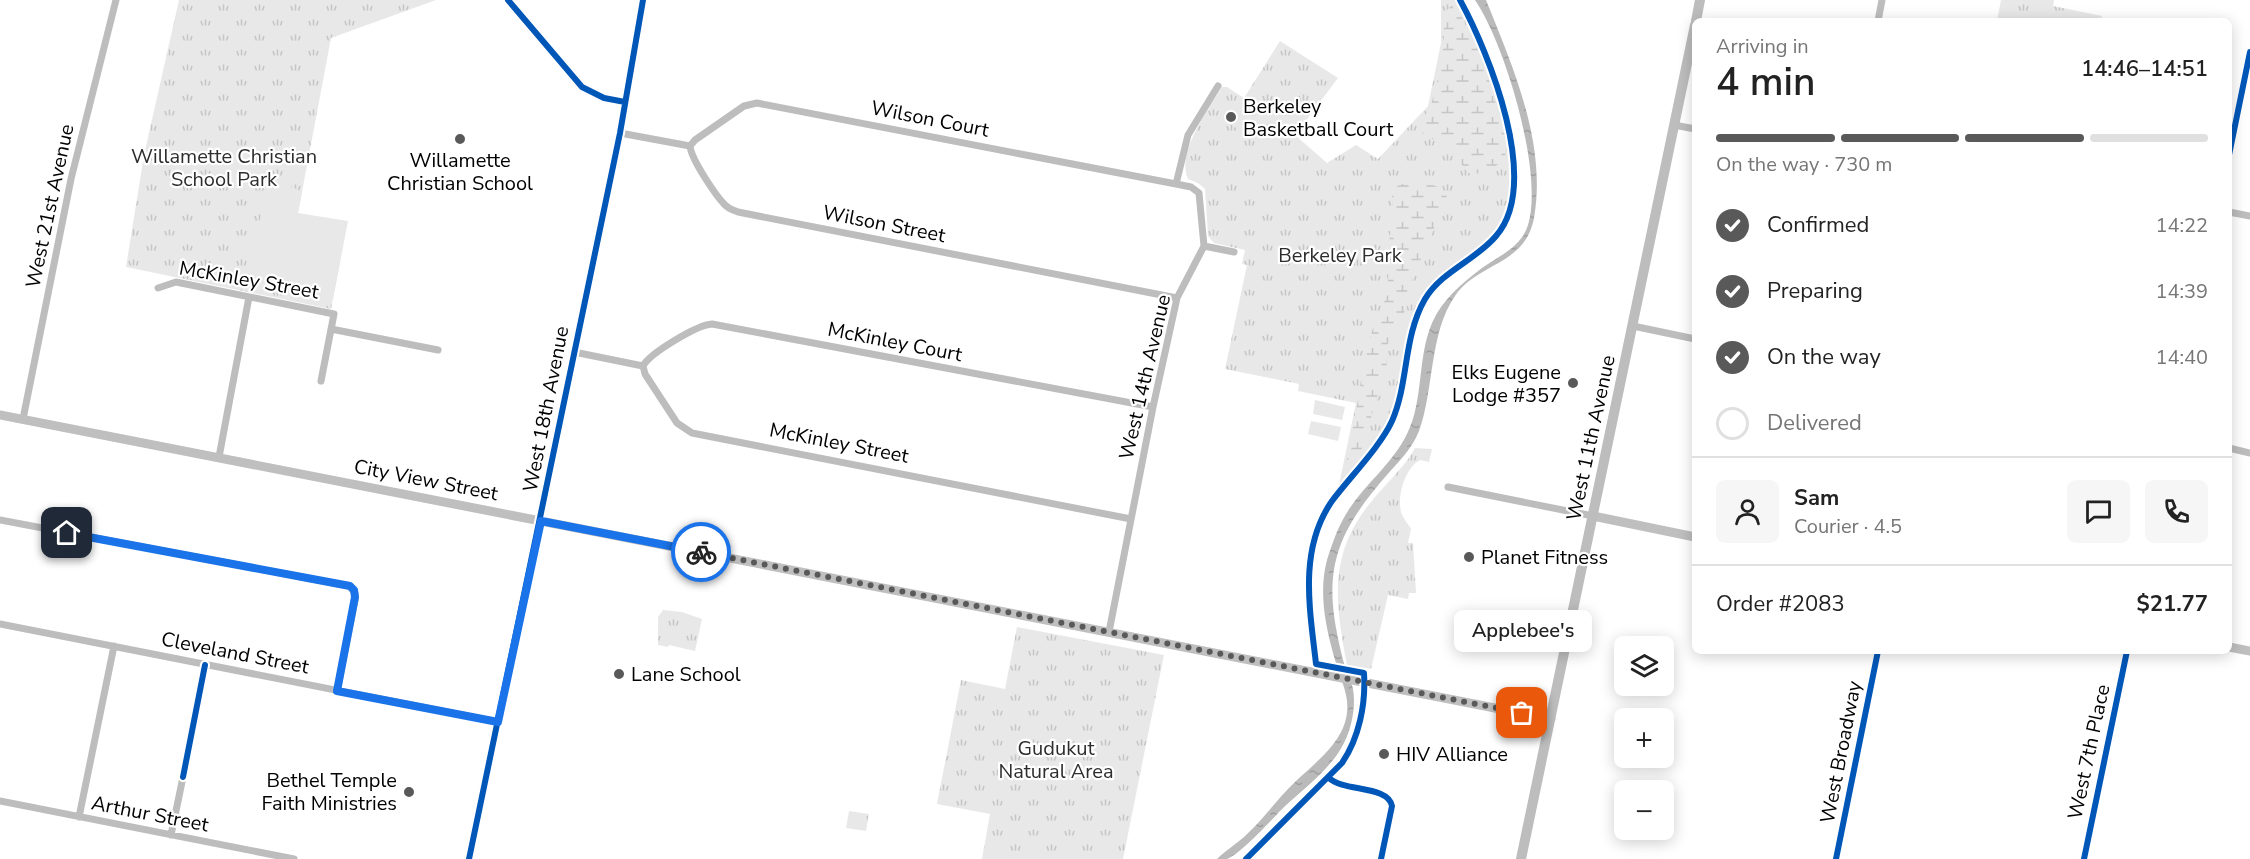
<!DOCTYPE html>
<meta charset="utf-8">
<style>
:root{--surface:#fff;--page:#f6f6f6;--text:#222;--muted:#767676;--line:#e0e0e0;--accent:#595959}
body{margin:0;font-family:"Nunito Sans",sans-serif;background:var(--page);color:var(--text);height:100vh;display:flex;flex-direction:column;font-size:22px;white-space:nowrap}
*{box-sizing:border-box;margin:0}
p{font-size:20px;color:var(--muted)}
.icon{flex:none;width:33px;height:33px;fill:none;stroke:currentColor;stroke-width:2;stroke-linecap:round;stroke-linejoin:round}
.map{position:relative;flex:1;overflow:hidden}
.details{position:absolute;left:1692px;top:18px;width:540px;height:636px;display:flex;flex-direction:column;background:var(--surface);border-radius:9px;box-shadow:0 3px 15px #0003}
.details>*{flex:none}
.buttons{position:absolute;left:1614px;top:636px;display:grid;gap:12px}
.buttons a{display:grid;place-items:center;width:60px;height:60px;border-radius:9px;background:var(--surface);box-shadow:0 3px 15px #0003;font-size:30px}
.pin{position:absolute;display:grid;place-items:center;width:51px;height:51px;color:#fff;margin:-26px;border-radius:12px;box-shadow:0 3px 9px #0006}
.courier{position:absolute;display:grid;place-items:center;width:60px;height:60px;margin:-30px;border:4px solid #1a73e8;border-radius:50%;background:#fff;color:#222;box-shadow:0 2px 8px #0007}
.bubble{position:absolute;height:42px;border-radius:9px;background:var(--surface);box-shadow:0 3px 15px #0003;font-size:20px;font-weight:600;line-height:42px;text-align:center}
.headline em{font-style:normal;font-weight:600}
.headline div{display:flex;flex-direction:column-reverse}
.headline{display:flex;align-items:center;justify-content:space-between;height:102px;padding:0 24px}
h1{font-size:39px;font-weight:600;line-height:45px}
.bar{display:grid;grid-template-columns:repeat(4,1fr);gap:9px 6px;align-content:center;height:72px;padding:0 24px}
.bar i{height:8px;border-radius:4px;background:var(--line)}
.bar .current{background:var(--accent)}
.bar p{grid-column:span 4}
.line{display:flex;align-items:center;gap:15px;padding:0 24px;border-top:2px solid var(--line)}
.line div{flex:1}
.round{display:grid;place-items:center;flex:none;width:63px;height:63px;border-radius:9px;background:var(--page)}
ol{padding:0 24px;list-style:none}
li{display:flex;align-items:center;gap:18px;height:66px}
li p{margin-inline-start:auto}
li .icon{padding:6px;border-radius:50%;background:var(--accent);color:#fff;stroke-width:4}
li:last-child{color:var(--muted)}
li i{width:33px;height:33px;border:3px solid var(--line);border-radius:50%}
.map>svg:first-child{display:block}
</style>
<div class="map">
<svg width="2250" height="859" viewBox="0 0 2250 859">
<defs>
<pattern id="grass-tufts" width="24" height="20" patternUnits="userSpaceOnUse" patternTransform="scale(1.5)"><rect width="24" height="20" fill="#e8e8e8"/><path d="M3 7l-1-3M5 7V3M7 7l1-3M15 17l-1-3M17 17v-4M19 17l1-3" fill="none" stroke="#c5c5c5"/></pattern>
<pattern id="wetland-marsh" width="20" height="14" patternUnits="userSpaceOnUse" patternTransform="scale(1.5)"><rect width="20" height="14" fill="#e8e8e8"/><path d="M1 5h8M5 5V1M11 12h8M15 12V8" fill="none" stroke="#c5c5c5"/></pattern>
<pattern id="water-ripples" width="26" height="14" patternUnits="userSpaceOnUse" patternTransform="scale(1.5)"><rect width="26" height="14" fill="#bababa"/><path d="M2 4q2-2 4 0t4 0M15 11q2-2 4 0t4 0" fill="none" stroke="#9e9e9e"/></pattern>
</defs>
<rect width="100%" height="100%" fill="#fff"/>
<path fill="url(#grass-tufts)" d="M179,0h257l-105,38 -33,175 43,44 -10,52 -205,-42 18,-112z
M1441,0h16c7,15 16,29 23,44 19,42 42,123 28,168 -2,9 -8,16 -14,23 -23,26 -59,38 -75,71 -16,32 -15,68 -25,101 -9,31 -37,58 -56,83l18,-87 -58,-12 1,-7 -74,-15 22,-104 -5,-1 3,-14 -31,-7 -6,-7 -3,-47 -7,-6 -10,-4c-12,-27 21,-70 34,-92h5l17,11 36,-57 58,37 -43,57 32,28 29,-18 22,14 50,-53 13,-63z
M2001,0h53l-1,6 49,10 -1,5h-104z
M1415,448l17,1 -3,13 -9,-2c-15,8 -23,36 -19,52 2,6 7,12 10,17l-3,14h5l3,50h-7l-1,6 -20,-4 -17,74 -24,-4c-12,-62 -19,-111 24,-163 13,-17 35,-36 44,-54z
M663,610l19,2 20,7 -7,32 -26,-6 -1,2 -10,-2v-28z
M1017,627l147,28 -41,204h-141l8,-45 -53,-10 24,-124 44,9z
M849,811l20,3 -3,17 -20,-3z"/>
<path fill="url(#wetland-marsh)" d="M1451,7l5,2 4,5 23,46 25,85c0,18 -24,32 -40,28l-11,-15 -13,-13 -21,-11c-8,-14 4,-17 8,-29 5,-18 10,-37 12,-55 2,-14 -1,-30 5,-42z
M1402,184c15,1 41,-4 45,14l-42,98 2,11 -22,42 2,14 -26,88 -4,8 -6,6 -4,-6 21,-112 6,-23 9,-9c-1,-11 4,-20 5,-31 1,-10 -7,-19 -7,-29l8,-8 1,-13 5,-10 -3,-27 3,-10z"/>
<path fill="#e8e8e8" d="M1226,106l17,11 -7,11 -17,-12z
M277,179l25,13 -4,21 50,8 -15,78 -86,-16 -4,-7c9,-33 18,-66 34,-97z
M1315,400l30,7 -3,13 -29,-6z
M1311,421l30,6 -3,14 -30,-7z"/>
<path fill="url(#water-ripples)" d="M1475,0h11c27,67 61,144 48,218 -9,48 -56,44 -79,78 -26,37 -21,95 -36,135 -7,18 -20,30 -33,45 -20,23 -41,50 -49,80 -10,34 -2,71 6,104 3,10 8,19 10,29 3,17 -1,38 -9,54 -14,28 -43,47 -65,69 -9,10 -41,44 -52,47 -3,0 -6,0 -10,0 9,-9 18,-14 27,-22 19,-17 33,-38 51,-55 23,-22 56,-45 52,-81 -1,-12 -8,-26 -11,-38 -10,-33 -18,-70 -9,-103 6,-19 13,-39 25,-55 17,-24 42,-44 55,-71 17,-34 10,-76 25,-111 10,-23 30,-40 50,-55 17,-12 39,-21 46,-43 16,-52 -23,-181 -53,-225z"/>
<g fill="none" stroke-linecap="round" stroke-linejoin="round">
<path stroke="#bdbdbd" stroke-width="7" d="M1878,21l4,-21
M1674,125l21,4
M620,133l70,13c1,13 26,50 35,59 4,4 8,5 13,7l439,86
M690,146l5,-6 49,-34 13,-3 419,81
M2229,212l21,4
M1204,246l30,6
M158,288l18,-6 158,32 -13,67
M1633,326l62,13
M331,329l107,21
M574,352l69,14 2,8 32,49 15,10 439,86
M643,366c7,-13 54,-41 69,-42l441,83
M23,419l48,-240 45,-179
M2229,448l21,5
M219,457l30,-160
M1448,487l145,29
M0,520l349,66 6,7v7l-18,91
M0,624l498,98
M1109,632l44,-225 24,-109 27,-52 -5,-53 -8,-6 -15,-3 12,-49 30,-49
M0,801l294,58
M79,817l35,-171
M171,835l12,-58
M1836,859l42,-208"/>
<path stroke="#bfbfbf" stroke-width="9" d="M508,0l74,87 22,11 21,4
M2229,155l21,-103
M0,415l1551,304
M1593,516l102,21
M2229,647l21,4
M469,859l151,-726 23,-133
M2084,859l43,-208"/>
<path stroke="#bdbdbd" stroke-width="10" d="M1696,21l4,-21
M1521,859l174,-834"/>
<defs>
<path id="cycleway" d="M508,0l74,87 22,11 21,4
M2229,155l21,-103
M183,777l22,-112
M1329,778c15,14 59,7 63,28l-11,53
M469,859l151,-726 23,-133
M1246,859l96,-96c17,-25 24,-59 22,-90l-48,-9c-6,-54 -18,-114 16,-163 18,-24 48,-54 60,-80 17,-39 11,-84 33,-122 17,-28 51,-39 71,-63 46,-53 -7,-183 -36,-236
M1836,859l42,-208
M2084,859l43,-208"/>
</defs>
<use href="#cycleway" stroke="#fff" stroke-width="10"/>
<use href="#cycleway" stroke="#0057b8" stroke-width="6"/>
</g>
<g fill="none" stroke-linecap="round" stroke-linejoin="round">
<path stroke="#595959" stroke-width="6" stroke-dasharray="0 10.8" d="M701,552l821,161"/>
<path stroke="#1a73e8" stroke-width="8" d="M67,533l283,53 4,4 1,7 -18,94 161,31 43,-201 160,31"/>
</g>
<g fill="#595959" stroke="#fff" stroke-width="2">
<circle cx="1231" cy="117" r="6"/>
<circle cx="460" cy="139" r="6"/>
<circle cx="1573" cy="383" r="6"/>
<circle cx="1469" cy="557" r="6"/>
<circle cx="619" cy="674" r="6"/>
<circle cx="1384" cy="754" r="6"/>
<circle cx="409" cy="792" r="6"/>
</g>
<g text-anchor="middle" dominant-baseline="central" stroke-width="4.5" stroke-linejoin="round" paint-order="stroke">
<g font-size="20" fill="#000" stroke="#fff" text-anchor="start">
<text x="1243" y="106">Berkeley<tspan x="1243" dy="23">Basketball Court</tspan></text>
<text x="460" y="160" text-anchor="middle">Willamette<tspan x="460" dy="23">Christian School</tspan></text>
<text x="1561" y="372" text-anchor="end">Elks Eugene<tspan x="1561" dy="23">Lodge #357</tspan></text>
<text x="1481" y="557">Planet Fitness</text>
<text x="631" y="674">Lane School</text>
<text x="1396" y="754">HIV Alliance</text>
<text x="397" y="780" text-anchor="end">Bethel Temple<tspan x="397" dy="23">Faith Ministries</tspan></text>
</g>
<g font-size="20" fill="#000" stroke="#fff">
<text transform="translate(930 119) rotate(11)">Wilson Court</text>
<text transform="translate(50 206) rotate(-78)">West 21st Avenue</text>
<text transform="translate(884 224) rotate(11)">Wilson Street</text>
<text transform="translate(249 280) rotate(10)">McKinley Street</text>
<text transform="translate(895 342) rotate(11)">McKinley Court</text>
<text transform="translate(1145 377) rotate(-77)">West 14th Avenue</text>
<text transform="translate(546 409) rotate(-79)">West 18th Avenue</text>
<text transform="translate(1591 438) rotate(-78)">West 11th Avenue</text>
<text transform="translate(839 443) rotate(11)">McKinley Street</text>
<text transform="translate(426 480) rotate(11)">City View Street</text>
<text transform="translate(235 653) rotate(11)">Cleveland Street</text>
<text transform="translate(1841 752) rotate(-79)">West Broadway</text>
<text transform="translate(2089 752) rotate(-78)">West 7th Place</text>
<text transform="translate(150 814) rotate(11)">Arthur Street</text>
</g>
<g font-size="20" fill="#2d2d2d" stroke="#fff">
<text x="224" y="156">Willamette Christian<tspan x="224" dy="23">School Park</tspan></text>
<text x="1340" y="255">Berkeley Park</text>
<text x="1056" y="748">Gudukut<tspan x="1056" dy="23">Natural Area</tspan></text>
</g>
</g>
</svg>
<div class="buttons">
<a><svg class="icon" aria-label="layers" viewBox="0 0 24 24"><path d="M12 4l9 5-9 5-9-5zM3 14l9 5 9-5"/></svg></a>
<a>+</a>
<a>−</a>
</div>
<div class="pin" style="left:1522px;top:713px;background:#ea580c"><svg class="icon" aria-label="bag" viewBox="0 0 24 24"><path d="M5 8h14l-1 12H6zM9 8a3 3 0 0 1 6 0"/></svg></div>
<div class="pin" style="left:67px;top:533px;background:#1f2937"><svg class="icon" aria-label="home" viewBox="0 0 24 24"><path d="M3 11l9-7 9 7M6 9v11h12V9"/></svg></div>
<div class="courier" style="left:701px;top:552px"><svg class="icon" aria-label="bike" viewBox="0 0 24 24"><circle cx="6" cy="16" r="4"/><circle cx="18" cy="16" r="4"/><path d="M6 16l4-8h5l3 8M10 8l3 8H6M13 5h3"/></svg></div>
<div class="bubble" style="left:1454px;top:610px;width:138px">Applebee's</div>
<section class="details">
<div class="headline"><div><h1>4 min</h1><p>Arriving in</p></div><em>14:46–14:51</em></div>
<div class="bar"><i class="current"></i><i class="current"></i><i class="current"></i><i></i><p>On the way · 730 m</p></div>
<ol>
<li><svg class="icon" aria-label="check" viewBox="0 0 24 24"><path d="M5 12l5 5 9-10"/></svg>Confirmed<p>14:22</p></li>
<li><svg class="icon" aria-label="check" viewBox="0 0 24 24"><path d="M5 12l5 5 9-10"/></svg>Preparing<p>14:39</p></li>
<li><svg class="icon" aria-label="check" viewBox="0 0 24 24"><path d="M5 12l5 5 9-10"/></svg>On the way<p>14:40</p></li>
<li><i></i>Delivered</li>
</ol>
<div class="line" style="height:108px"><a class="round"><svg class="icon" aria-label="person" viewBox="0 0 24 24"><circle cx="12" cy="8" r="4"/><path d="M4 21q1-7 8-7t8 7"/></svg></a><div><b>Sam</b><p>Courier · 4.5</p></div><a class="round"><svg class="icon" aria-label="chat" viewBox="0 0 24 24"><path d="M4 5h16v11H9l-5 4z"/></svg></a><a class="round"><svg class="icon" aria-label="phone" viewBox="0 0 24 24"><path d="M5 4h4l2 5-3 2q2 4 5 5l2-3 5 2v4C11 20 4 13 5 4z"/></svg></a></div>
<div class="line" style="height:78px"><div>Order #2083</div><b>$21.77</b></div>
</section>
</div>
